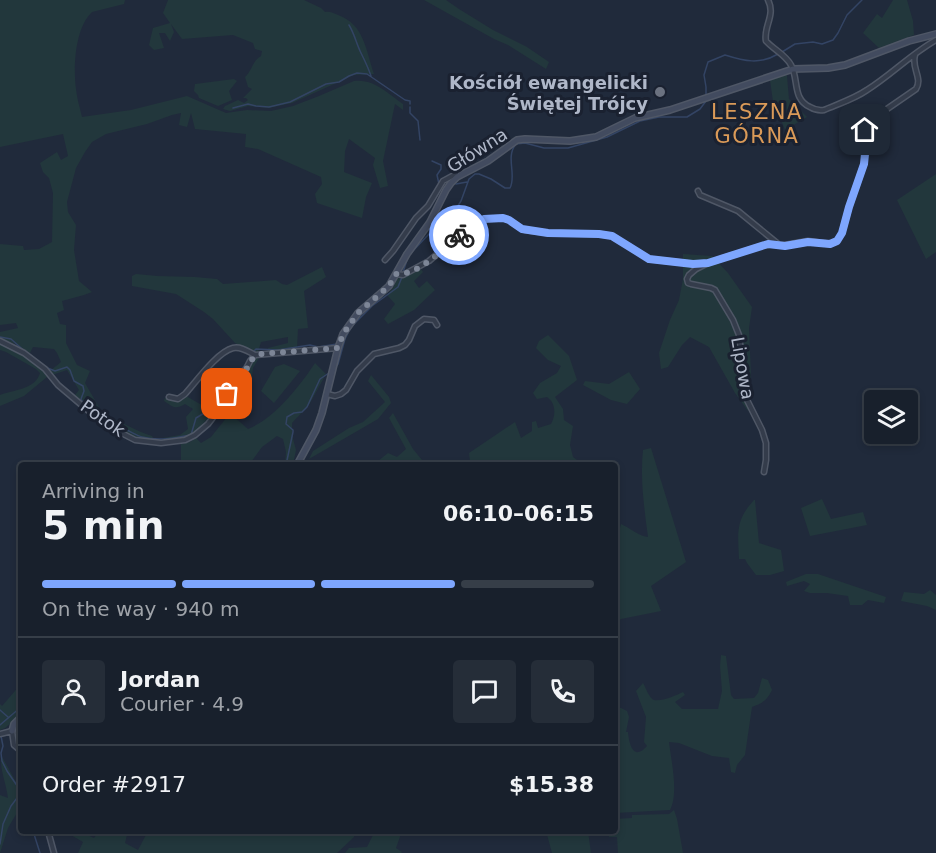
<!DOCTYPE html>
<meta charset="utf-8">
<style>
:root{--surface:#18202c;--page:#252d38;--text:#f1f3f6;--muted:#9fa3a9;--line:#363e48;--accent:#7ea6fe}
body{margin:0;font-family:"DejaVu Sans",sans-serif;background:var(--page);color:var(--text);height:100vh;display:flex;flex-direction:column;font-size:22px;white-space:nowrap}
*{box-sizing:border-box;margin:0}
p{font-size:20px;color:var(--muted)}
.icon{flex:none;width:33px;height:33px;fill:none;stroke:currentColor;stroke-width:2;stroke-linecap:round;stroke-linejoin:round}
.map{position:relative;flex:1;overflow:hidden}
.panel{position:absolute;left:18px;top:462px;width:600px;height:372px;display:flex;flex-direction:column;background:var(--surface);border-radius:6px;box-shadow:0 3px 9px #0003,0 0 0 2px var(--line)}
.panel>*{flex:none}
.controls{position:absolute;left:864px;top:390px;display:grid;gap:12px}
.controls a{display:grid;place-items:center;width:54px;height:54px;border-radius:6px;background:var(--surface);box-shadow:0 3px 9px #0003,0 0 0 2px var(--line);font-size:30px}
.pin{position:absolute;display:grid;place-items:center;width:51px;height:51px;color:#fff;margin:-26px;border-radius:12px;box-shadow:0 3px 9px #0006}
.courier{position:absolute;display:grid;place-items:center;width:60px;height:60px;margin:-30px;border:4px solid #7ea6fe;border-radius:50%;background:#fff;color:#222;box-shadow:0 2px 8px #0007}
.head em{font-style:normal;font-weight:700}
.head div{display:flex;flex-direction:column-reverse}
.head{display:flex;align-items:center;justify-content:space-between;height:102px;padding:0 24px}
h1{font-size:39px;font-weight:700;line-height:45px}
.bar{display:grid;grid-template-columns:repeat(4,1fr);gap:9px 6px;align-content:center;height:72px;padding:0 24px}
.bar i{height:8px;border-radius:4px;background:var(--line)}
.bar .current{background:var(--accent)}
.bar p{grid-column:span 4}
.line{display:flex;align-items:center;gap:15px;padding:0 24px;border-top:2px solid var(--line)}
.line div{flex:1}
.round{display:grid;place-items:center;flex:none;width:63px;height:63px;border-radius:6px;background:var(--page)}
.map>svg:first-child{display:block}
</style>
<div class="map">
<svg width="936" height="853" viewBox="0 0 936 853">
<rect width="100%" height="100%" fill="#202a3b"/>
<path fill="#22373c" d="M0,0h125l-1,4 -32,8c-17,16 -19,55 -16,77 1,10 4,19 6,28l49,-7 56,-14 39,17 21,-3 24,1 22,-5 26,-10 35,-15c19,-3 35,13 49,23v6l-8,-6 -12,57 5,25 -8,2 -7,-23 2,-7 -26,-19 -4,12 -1,21 28,11 -6,14 -4,21 -45,-15 -2,-9 7,-10 -1,-7 -63,-28 -13,-2 1,-13 -51,-5 -4,-16 -4,14 -8,-2 2,-12 -9,2 -25,9 -41,10 -14,8 -7,10 -9,16 -9,34 1,10 8,13 -2,25 5,31 13,11 -8,3 -22,6 2,9 -7,3 3,11 6,1v18l11,22 13,6 -5,12 19,33c17,4 30,15 48,20l3,5 -22,-3 -24,-13 -7,-5 -27,-25 4,-5 -12,-20 -15,5 -2,-4 11,-9 -4,-9 -3,-4 -21,-2 -3,6 -14,-9 -16,-5v-7l18,-4 -2,-5 -16,2v-81l23,2 1,4 15,-1 13,-7 1,-49 -4,-15 -6,-6 -3,-9 17,-11 4,8 7,-4 -5,-22 -63,13z
M168,0h136l17,8 4,4c5,-1 8,1 13,3 26,9 28,35 36,59l-20,1 -62,28 -23,5 -21,-2 -18,5 -7,-2 2,-3 13,-6 6,3 4,-3 -2,-2h-3l9,-9 -4,-2 -3,-10c7,-6 7,-16 16,-21l1,-5 -7,-2 -2,-6 -20,-8 -51,4 -11,-15 3,8 -4,9 -5,-8h-6l5,15 -10,2 -5,-5 4,-17 17,-5 -7,-10z
M424,0h22l13,9 34,21 34,17 22,15 -3,7 -38,-24 -14,-6z
M893,0h14l6,21 1,14 -35,13 -16,-15 14,-19 5,4z
M785,73l2,3 2,23 18,18 -22,13 -5,-13 3,-1 -10,-14 -3,-22z
M234,79l3,2 -8,10 3,9 -14,6 -19,-8 -1,-3 -4,-4 1,-7z
M936,174v78l-10,7 -29,-59z
M683,254l29,2 16,17 24,34 -3,21 2,48 -3,35 -13,-18 -26,-46 -19,-10 -8,8 -14,22 -7,2 -2,-16 11,-33 9,-20 4,-21z
M322,267l4,10 -22,14 4,37 -10,1 -1,19 -29,4v-4l20,-5v-6l-27,5 -3,10 -6,-1 -17,-8 -22,-24 -9,-7 -28,-18 -44,-8v-10l4,-2 21,2 38,1 22,2 6,5 53,-4 6,4 5,1z
M420,268l3,4 -9,9 5,7 8,-7 8,9 -21,20 -26,14 -4,-5 11,-15 -8,-9 6,-7 5,-12h6z
M548,335l21,21 8,24 -22,17 8,12 1,11 9,6 -3,19 3,12 8,6 -1,2h-113l3,-4 -1,-8 46,-31 6,16 11,-7v-9l4,-1 2,7 13,-4c5,-9 5,-21 -4,-27l-10,2 -4,-6 7,-10 17,-10 4,-7 -13,-6 -12,-12 3,-7z
M0,343c17,8 37,16 47,34l-23,19 -24,10v-11c13,-5 36,-6 40,-22l-4,-4 -30,-17 -6,-2z
M257,357l2,1 -6,10 -1,10 -2,4 -12,7 -4,9 1,11 -2,7 15,13c26,-10 52,-43 67,-66l11,11 -17,31 -17,18v12l4,15 -3,15h-8l1,-13 -3,-13 -6,-3 -15,11 -13,18h-70l2,-2v-19l9,-2 6,-4 5,5 10,-6 16,-20 -5,-6 11,-22 12,-13 6,-13z
M284,364l16,7 -26,32 -13,-12 14,-24z
M629,372l11,17 -13,15 -16,-4 -28,-15 2,-4 24,3z
M371,375l18,22 2,6 -13,16 -69,40 4,-8 36,-23 14,-6 22,-20 -17,-21z
M186,396l28,16 -21,22 -10,4 -19,2 -1,-2 17,-3 8,-6 -2,-12 7,-8 -8,-5c-10,6 -12,3 -21,-3l1,-3 11,3z
M393,413l20,36 13,16h-53l15,-12 9,4 9,-8 -17,-31z
M651,448l35,114 -35,24 10,25 -40,8 -6,4v-51l3,-12 -2,-16 5,-20c7,3 20,13 27,13 -4,-30 -8,-58 -5,-87z
M822,499l9,20 32,-7 4,13 -57,11 -9,-28z
M754,500h1l4,43 22,7 3,21 -14,4h-14l-9,-12 -2,-4h-6c-1,-27 -4,-38 15,-59z
M806,574h12l68,23 -2,6 -16,-3 -6,5h-12l-2,-9 -21,-3h-17l-6,-2 6,-7 -6,-3 -17,5 -1,-4z
M930,590l6,5v15l-9,-4 -26,-5 3,-9 20,2z
M721,655l5,1 5,39 3,4 20,-1 4,-5 4,-15 6,2 4,10c-5,10 -9,13 -20,17l-7,48 -8,10 -2,8 -4,-1 -2,-14 -17,-2 -33,-13 -10,-1c2,18 10,51 1,68l-55,3v-105h6l6,3 2,6 -3,15h2c1,11 5,30 19,14l-3,-4 2,-25 -10,-26 7,-8c3,5 6,15 11,17 7,2 23,-5 29,-8l2,3 -10,7 7,7h36l4,-18 -2,-25z
M21,684v31l-16,13 -5,2v-26l2,2z
M1,755l20,36v24l-3,-4 -10,17 -8,25v-58l8,3c-2,-16 -8,-26 -7,-43z
M674,810l3,9 6,34h-65l-1,-16h-8v-6h6v-12l17,-1v-3l37,-1z
M64,831h15l15,7 5,-7h29l-3,12 13,7 10,-19h206v6l-17,16h-259l5,-11z
M367,831h35l-6,17 6,4 -1,1h-56l4,-5 18,-1 6,-12z
M546,831h42l3,22h-39z"/>
<g fill="none" stroke-linecap="round" stroke-linejoin="round">
<path stroke="#334464" stroke-width="1.5" d="M349,25c6,10 7,18 12,28 4,8 7,14 10,23
M782,52l13,-8 18,-2 9,2 11,-4 5,-7 9,-18 15,-15
M410,107v6l8,8 2,19
M233,108l15,-4 8,2 13,1 21,-5 36,-18 13,-2 10,-6 8,-3 10,1 38,26 5,1v3
M432,161l9,4v4l-4,6 2,9
M456,184l11,-2
M409,255l20,-21 12,-7 8,-7 12,-19 8,-22 6,-5h4l12,5 14,9h5c7,-13 -5,-31 6,-44l9,-1 19,5h24l39,-11 33,-16 19,-4h28l13,-8 6,-8v-14l-2,-12 4,-13 17,-7c19,6 35,10 53,-1
M403,272l4,-12
M0,337l11,2 18,16
M253,352l3,-3 22,1 32,-5 8,2 19,-3
M45,367l10,4 12,-4 3,3 4,11 9,5 1,5 -3,8 1,2 9,2c2,19 22,13 29,25 8,1 14,7 22,9 17,4 33,1 49,-2l5,-17 10,-6 13,-13 3,-9 26,-28 3,-7
M335,368l3,-4 7,-25 6,-12 21,-21 26,-19 4,-10
M286,465l7,-33v-2l-7,-6 1,-7 7,-4 8,-1 5,-5 13,-28 9,-6
M0,710l8,7
M0,725l21,-18
M33,831l7,22
M0,844l3,-20 8,-18 6,-8 1,-11 -11,-16 -5,-10 -1,-8 2,-7 -2,-10"/>
<defs>
<path id="street" d="M768,0c8,15 -5,27 -2,41 7,8 20,14 25,24 8,14 1,34 19,42 5,3 8,4 14,3 14,-6 30,-11 43,-20 24,-15 44,-36 69,-50
M698,191l2,4 38,16 39,32
M385,260l8,-9 23,-33 12,-12 15,-25 13,-7
M396,274l7,1 26,-14 34,-29 21,-13 19,-1 6,2 13,9 3,1 23,3 51,1 13,2 37,23 44,5 11,-1
M0,341l24,12 21,16 13,16 46,39 31,16 26,3 24,-3 10,-5 13,-11 13,-17 11,-21 11,-11 7,-14 5,-6 83,-7
M327,394l8,2 6,-2 5,-4 11,-19 17,-17 25,-6 6,-3 4,-5 6,-14 9,-7 10,1 3,5
M169,397l9,2 7,-5c11,-12 32,-42 48,-46 8,-2 16,4 22,7
M764,472l2,-12v-17l-4,-13 -15,-30 -8,-65 -6,-15 -18,-30 -4,-2 -20,-4 -3,-1 -1,-4 2,-4 7,-6 12,-6 53,-17 12,-2 12,1 23,-4 22,3 7,-3 5,-8 7,-26 15,-43 1,-10 -1,-17 1,-7 22,-21 29,-20c7,-11 -5,-21 -1,-34
M0,734l12,-3 2,14 7,6
M48,831l6,22"/>
<path id="secondary" d="M297,465l19,-35 6,-17 16,-65 5,-14 15,-21 31,-27 18,-32 23,-32 16,-32 5,-7 6,-6 31,-16 29,-21 8,-1 45,2 26,-4 39,-19 35,-8 123,-41 35,-1 17,-3 64,-24 27,-7
M12,731l2,-7 7,-7"/>
</defs>
<use href="#street" stroke="#4f5766" stroke-width="7"/>
<use href="#secondary" stroke="#4f5766" stroke-width="8"/>
<use href="#street" stroke="#343c4b" stroke-width="4"/>
<use href="#secondary" stroke="#424b5f" stroke-width="5"/>
</g>
<g fill="none" stroke-linecap="round" stroke-linejoin="round">
<path stroke="#7d8697" stroke-width="6" stroke-dasharray="0 10.8" d="M227,394c5,-8 11,-12 16,-19 6,-8 6,-18 18,-21l77,-6 5,-14 15,-21 31,-27 7,-12c21,2 48,-25 63,-39"/>
<path stroke="#7ea6fe" stroke-width="8" d="M459,235l25,-16 19,-1 6,2 13,9 26,4 51,1 13,2 37,23 44,5 15,-1 60,-19 17,2 23,-4 22,2 7,-3 5,-8 7,-26 15,-43 1,-10 -1,-17 1,-7"/>
</g>
<circle fill="#6b7280" stroke="#1a2130" stroke-width="2" cx="660" cy="92" r="6"/>
<g text-anchor="middle" dominant-baseline="central" stroke-width="6" stroke-linejoin="round" paint-order="stroke">
<g font-size="18" font-weight="bold" fill="#afb7c8" stroke="#1a2130" text-anchor="end">
<text x="648" y="82">Kościół ewangelicki<tspan x="648" dy="21">Świętej Trójcy</tspan></text>
</g>
<g font-size="18" fill="#afb7c8" stroke="#1a2130">
<text transform="translate(477 150) rotate(-32)">Główna</text>
<text transform="translate(743 368) rotate(80)">Lipowa</text>
<text transform="translate(103 418) rotate(35)">Potok</text>
</g>
<g font-size="21" letter-spacing="1.5" fill="#da9a58" stroke="#1a2130">
<text x="757" y="112">LESZNA<tspan x="757" dy="24">GÓRNA</tspan></text>
</g>
</g>
</svg>
<div class="controls">
<a><svg class="icon" aria-label="layers" viewBox="0 0 24 24"><path d="M12 4l9 5-9 5-9-5zM3 14l9 5 9-5"/></svg></a>
</div>
<div class="pin" style="left:227px;top:394px;background:#ea580c"><svg class="icon" aria-label="bag" viewBox="0 0 24 24"><path d="M5 8h14l-1 12H6zM9 8a3 3 0 0 1 6 0"/></svg></div>
<div class="pin" style="left:865px;top:130px;background:#1f2937"><svg class="icon" aria-label="home" viewBox="0 0 24 24"><path d="M3 11l9-7 9 7M6 9v11h12V9"/></svg></div>
<div class="courier" style="left:459px;top:235px"><svg class="icon" aria-label="bike" viewBox="0 0 24 24"><circle cx="6" cy="16" r="4"/><circle cx="18" cy="16" r="4"/><path d="M6 16l4-8h5l3 8M10 8l3 8H6M13 5h3"/></svg></div>
<section class="panel">
<div class="head"><div><h1>5 min</h1><p>Arriving in</p></div><em>06:10–06:15</em></div>
<div class="bar"><i class="current"></i><i class="current"></i><i class="current"></i><i></i><p>On the way · 940 m</p></div>
<div class="line" style="height:108px"><a class="round"><svg class="icon" aria-label="person" viewBox="0 0 24 24"><circle cx="12" cy="8" r="4"/><path d="M4 21q1-7 8-7t8 7"/></svg></a><div><b>Jordan</b><p>Courier · 4.9</p></div><a class="round"><svg class="icon" aria-label="chat" viewBox="0 0 24 24"><path d="M4 5h16v11H9l-5 4z"/></svg></a><a class="round"><svg class="icon" aria-label="phone" viewBox="0 0 24 24"><path d="M5 4h4l2 5-3 2q2 4 5 5l2-3 5 2v4C11 20 4 13 5 4z"/></svg></a></div>
<div class="line" style="height:78px"><div>Order #2917</div><b>$15.38</b></div>
</section>
</div>
